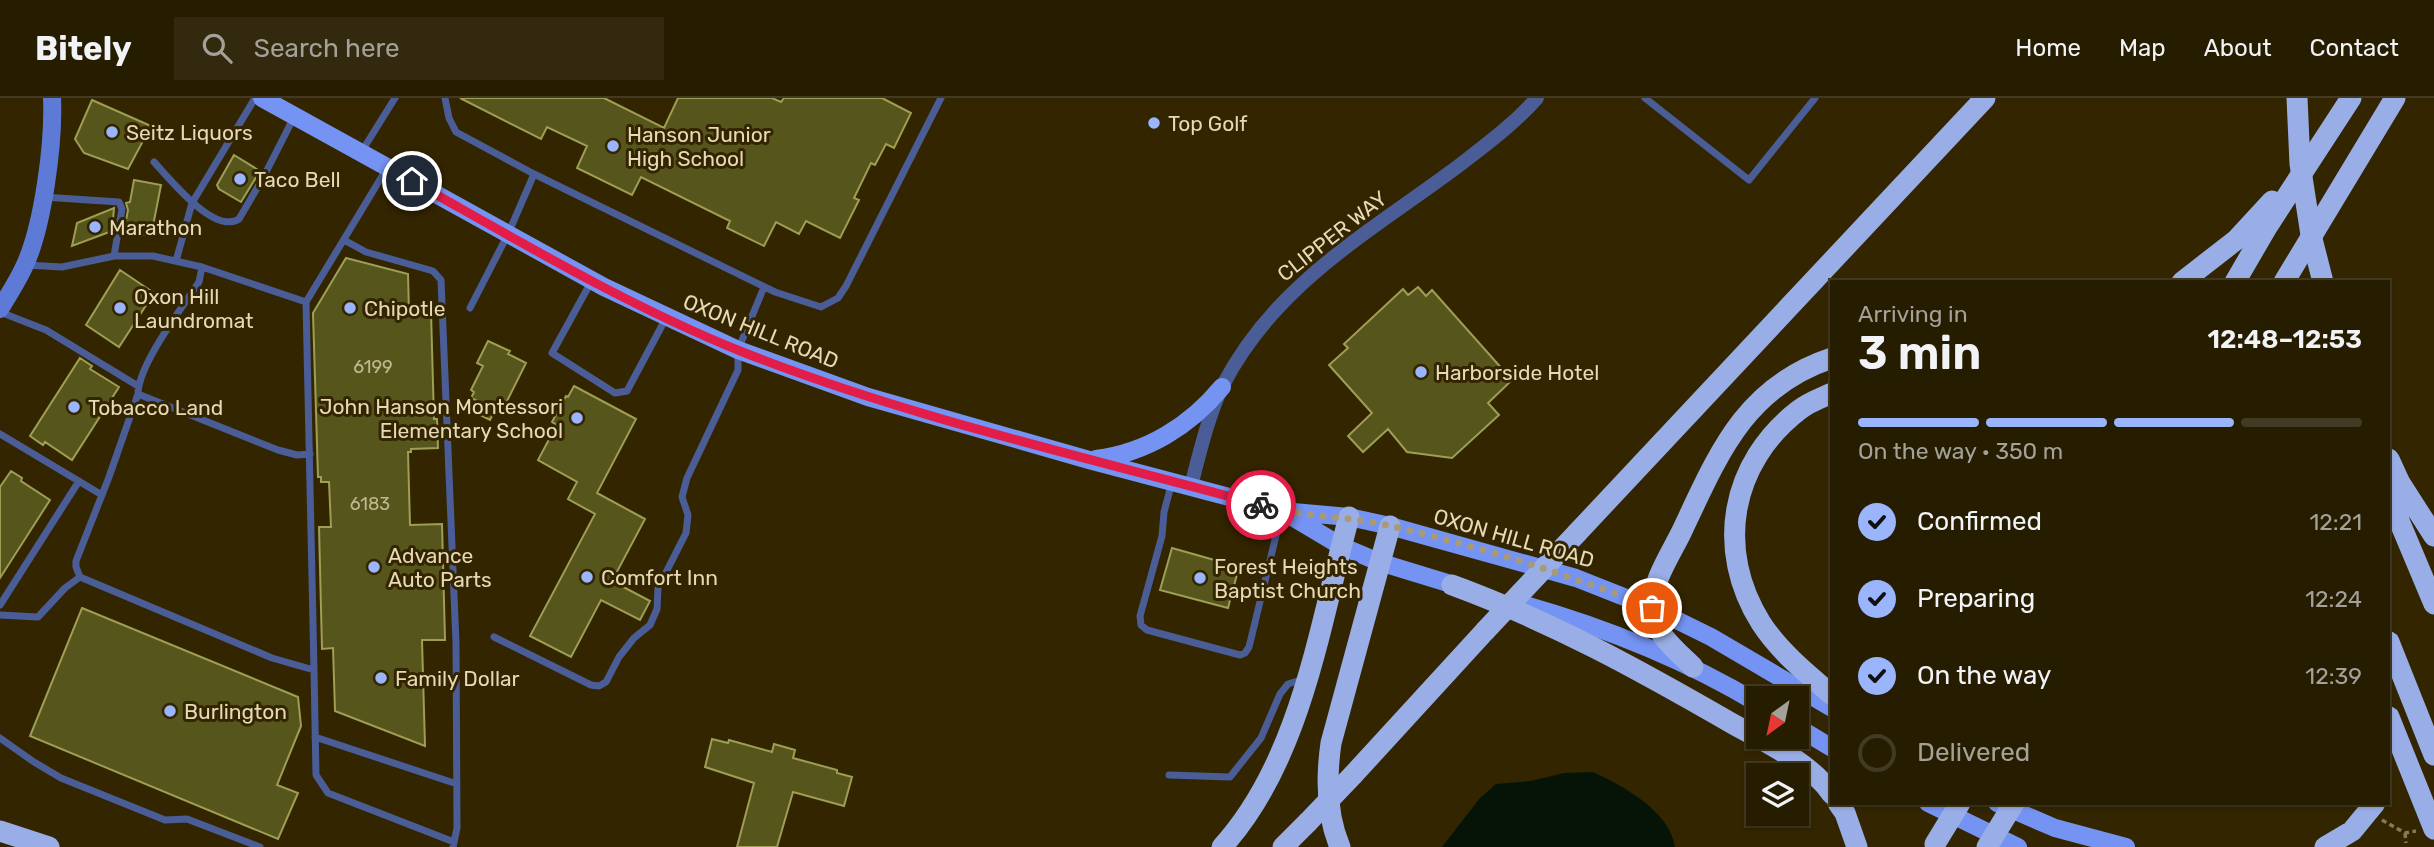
<!DOCTYPE html>
<meta charset="utf-8">
<style>
:root{--surface:#261c00;--page:#32290f;--text:#f1f3f6;--muted:#a4a199;--line:#423a22;--accent:#9bb5fd}
body{margin:0;font-family:Rubik,sans-serif;background:var(--page);color:var(--text);height:100vh;display:flex;flex-direction:column;font-size:26px;white-space:nowrap}
*{box-sizing:border-box;margin:0}
p{font-size:23px;color:var(--muted)}
.icon{flex:none;width:38px;height:38px;fill:none;stroke:currentColor;stroke-width:2;stroke-linecap:round;stroke-linejoin:round}
.map{position:relative;flex:1;overflow:hidden}
.sheet{position:absolute;left:1830px;top:182px;width:560px;height:525px;display:flex;flex-direction:column;background:var(--surface);border-radius:0px;box-shadow:0 2px 5px #0004,0 0 0 2px var(--line)}
.sheet>*{flex:none}
.needle{width:46px;rotate:213deg}
.controls{position:absolute;left:1746px;top:588px;display:grid;gap:14px}
.controls a{display:grid;place-items:center;width:63px;height:63px;border-radius:0px;background:var(--surface);box-shadow:0 2px 5px #0004,0 0 0 2px var(--line);font-size:35px}
.pin{position:absolute;display:grid;place-items:center;width:60px;height:60px;color:#fff;margin:-30px;border:4px solid #fff;border-radius:50%;box-shadow:0 2px 7px #0007}
.courier{position:absolute;display:grid;place-items:center;width:70px;height:70px;margin:-35px;border:5px solid #e11d48;border-radius:50%;background:#fff;color:#222;box-shadow:0 2px 9px #0007}
.headline em{font-style:normal;font-weight:600}
.headline div{display:flex;flex-direction:column-reverse}
.headline{display:flex;align-items:center;justify-content:space-between;height:119px;padding:0 28px}
h1{font-size:46px;font-weight:600;line-height:52px}
.bar{display:grid;grid-template-columns:repeat(4,1fr);gap:10px 7px;align-content:center;height:84px;padding:0 28px}
.bar i{height:9px;border-radius:5px;background:var(--line)}
.bar .active{background:var(--accent)}
.bar p{grid-column:span 4}
ol{padding:0 28px;list-style:none}
li{display:flex;align-items:center;gap:21px;height:77px}
li p{margin-inline-start:auto}
li .icon{padding:7px;border-radius:50%;background:var(--accent);color:#111;stroke-width:4}
li:last-child{color:var(--muted)}
li i{width:38px;height:38px;border:4px solid var(--line);border-radius:50%}
header{display:flex;align-items:center;gap:42px;box-sizing:border-box;height:98px;padding:0 35px;background:var(--surface);border-bottom:2px solid var(--line)}
header strong{font-size:33px}
nav{display:flex;gap:38px;margin-inline-start:auto;font-size:24px}
.search{width:490px;height:63px;background:var(--page);display:flex;align-items:center;gap:18px;box-sizing:border-box;padding:0 24px;border-radius:0px;color:var(--muted);font-size:26px}
.map>svg:first-child{display:block}
</style>
<header>
<strong>Bitely</strong>
<div class="search"><svg class="icon" aria-label="search" viewBox="0 0 24 24"><circle cx="10" cy="10" r="6"/><path d="M15 15l6 6"/></svg>Search here</div>
<nav><a>Home</a><a>Map</a><a>About</a><a>Contact</a></nav>
</header>
<div class="map">
<svg width="2434" height="749" viewBox="0 0 2434 749">
<rect width="100%" height="100%" fill="#332500"/>
<path fill="#061408" d="M1593,674c30,14 77,39 82,75h-233l38,-49 16,-14 35,-3 33,-8z"/>
<path fill="#56551c" stroke="#9e9e54" stroke-width="2" d="M460,0h144l60,30 14,-30h94l9,4 3,-4h98l29,15 -17,35 -8,-4 -11,21 -4,-2 -17,35 5,2 -19,38 -34,-17 -7,13 -23,-12 -12,24 -37,-18 3,-7 -89,-44 -9,18 -55,-27 10,-22 -40,-19 -6,12z
M92,2l59,26 -23,43 -44,-16 -9,-14z
M234,57l26,16 -19,31 -22,-13 -2,-4z
M134,82l27,5 -10,51 -27,-5 4,-21 -2,-7 4,-1z
M114,110l-2,23 -40,15 5,-23z
M346,160l62,16 1,39 22,-1 3,107h3l1,29 -27,1v3h-3l2,73 32,-1 3,116h-23l3,106 -90,-35 -2,-63 -11,1 -3,-122h12l-2,-45h-8v-5h-3l-5,-164z
M120,172l34,23 -35,54 -33,-22z
M1418,189l8,9 6,-6 80,90 -24,23 11,12 -47,43 -45,-6 -19,-23 -25,23 -15,-16 24,-23 -43,-48 19,-17 -4,-4 59,-55 5,6z
M488,243l22,10 -2,3 18,9 -25,50 -6,-3 -5,10 -14,-7 6,-10 -11,-5 3,-6 -3,-2 12,-24 -6,-3z
M80,260l12,8 -2,3 29,18 -47,73 -27,-18 -2,3 -13,-9z
M574,288l62,33 -39,74 48,26 -33,62 38,20 -10,19 -39,-20 -30,57 -41,-21 65,-122 -27,-15 9,-17 -39,-22 16,-30 -2,-1 3,-5 -3,-2 14,-26 2,1z
M11,373l11,7 -1,3 29,19 -50,78v-91z
M1172,450l67,19 -11,41 -68,-18z
M82,510l216,89 3,29 -24,59 21,8 -20,46 -248,-103z
M712,641l16,4 1,-3 43,12 2,-8 21,6 -2,8 44,12v3l15,4 -8,29 -51,-14 -16,55h-40l17,-64 -49,-16z"/>
<g fill="none" stroke-linecap="round" stroke-linejoin="round">
<path stroke="#877955" stroke-width="3.5" stroke-dasharray="5 3.5" stroke-linecap="butt" d="M2382,722l23,13 11,-2
M2405,735l1,10"/>
<path stroke="#4a5d97" stroke-width="7" d="M445,0l4,20 7,14 78,42 241,118 46,15 17,-9 8,-12 95,-188
M1645,0l104,82 66,-82
M362,53l33,-53
M154,64c16,17 60,73 85,57l24,-41 31,-61
M43,99l76,5 3,7 -8,47
M344,142l22,12 67,19 8,9 15,363 1,185 -4,19
M176,163l16,-58 63,-105
M26,167l36,2 52,-11h39l49,11 104,35
M202,169l-3,15c-17,26 -61,83 -61,112l140,56 19,5 13,-1
M591,184l-39,71 63,40 12,-2 39,-73
M470,210l38,-74 26,-60
M0,214l46,18 92,56
M0,336l102,61
M1172,384l-8,30 -2,24 -22,80 1,9 6,5 93,25 5,-2 4,-6 33,-136
M80,479l-4,-10v-6l33,-84 29,-83
M0,507l79,-124
M0,517l38,2 27,-29 15,-11 192,81 42,12 -8,-368 81,-134
M494,539l97,48 8,1 7,-4 13,-25 15,-19 16,-13 7,-16 1,-21 28,-55 2,-18 -6,-18 5,-19 51,-108v-20l26,-63
M314,572l2,105 12,18 126,49
M315,639l142,47
M0,640l34,24 27,16 104,42 22,-1 73,28
M1169,677l61,2 31,-39 19,-44 8,-10 16,-5"/>
<path stroke="#4a5d97" stroke-width="14" d="M1191,388c8,-31 18,-73 32,-101 53,-103 149,-154 238,-221 27,-21 53,-40 76,-66"/>
<path stroke="#5d7ad6" stroke-width="18" d="M0,211c8,-13 17,-27 24,-42 19,-40 30,-124 28,-169"/>
<path stroke="#7493f2" stroke-width="18" d="M262,0l342,189 134,63 130,47 221,63 193,51 67,6 41,9 186,52 76,30 59,29 121,71
M1096,361c50,-6 94,-33 126,-72
M1284,414l57,34 38,16 85,26
M1511,503c88,24 170,56 248,103
M1797,629l35,21
M1928,705l90,44
M1997,705l58,25 71,19"/>
<path stroke="#99aee6" stroke-width="21" d="M2182,184l54,-42 36,-39
M2235,184l32,-55 84,-129
M2284,184l111,-184
M1832,295c-11,5 -23,9 -33,17 -69,53 -84,140 -38,213 18,28 46,51 71,72
M2389,361l11,24 34,53
M2389,391l11,34 34,81
M1577,435l408,-435
M1452,487c101,37 189,86 281,139 32,18 78,39 99,70
M2389,544l45,113
M1693,569c-16,-16 -41,-35 -41,-60 0,-25 18,-52 29,-74 37,-78 63,-146 151,-175
M2389,619l45,112
M1353,677l132,-144
M1838,705l7,10 12,34
M0,733l49,16
M1222,749c79,-87 97,-220 127,-330
M1283,749l25,-25
M1340,749c-14,-33 -14,-69 -9,-104l59,-217
M2325,749l27,-16 23,-28"/>
<path stroke="#99aee6" stroke-width="21" d="M2297,0l3,66 11,71 12,47
M1485,533l92,-98
M1308,724l45,-47
M1935,746l25,-41
M1987,749l27,-44"/>
</g>
<g fill="none" stroke-linecap="round" stroke-linejoin="round">
<path stroke="#a89a76" stroke-width="7" stroke-dasharray="0 12.6" d="M1261,407c41,12 85,11 126,20 90,21 179,48 265,83"/>
<path stroke="#e11d48" stroke-width="9" d="M412,83c107,60 214,124 328,170 169,67 347,106 521,154"/>
</g>
<g fill="#9bb5fd" stroke="#332500" stroke-width="2.5">
<circle cx="1154" cy="25" r="7"/>
<circle cx="112" cy="34" r="7"/>
<circle cx="613" cy="48" r="7"/>
<circle cx="240" cy="81" r="7"/>
<circle cx="95" cy="129" r="7"/>
<circle cx="120" cy="210" r="7"/>
<circle cx="350" cy="210" r="7"/>
<circle cx="1421" cy="274" r="7"/>
<circle cx="74" cy="309" r="7"/>
<circle cx="577" cy="320" r="7"/>
<circle cx="374" cy="469" r="7"/>
<circle cx="587" cy="479" r="7"/>
<circle cx="1200" cy="480" r="7"/>
<circle cx="381" cy="580" r="7"/>
<circle cx="170" cy="613" r="7"/>
</g>
<g text-anchor="middle" dominant-baseline="central" stroke-width="6" stroke-linejoin="round" paint-order="stroke">
<g font-size="18" fill="#c3b890">
<text x="373" y="269">6199</text>
<text x="370" y="406">6183</text>
</g>
<g font-size="21" fill="#e7d9b6" stroke="#332500" text-anchor="start">
<text x="1168" y="25">Top Golf</text>
<text x="126" y="34">Seitz Liquors</text>
<text x="627" y="36">Hanson Junior<tspan x="627" dy="24">High School</tspan></text>
<text x="254" y="81">Taco Bell</text>
<text x="109" y="129">Marathon</text>
<text x="134" y="198">Oxon Hill<tspan x="134" dy="24">Laundromat</tspan></text>
<text x="364" y="210">Chipotle</text>
<text x="1435" y="274">Harborside Hotel</text>
<text x="563" y="308" text-anchor="end">John Hanson Montessori<tspan x="563" dy="24">Elementary School</tspan></text>
<text x="88" y="309">Tobacco Land</text>
<text x="388" y="457">Advance<tspan x="388" dy="24">Auto Parts</tspan></text>
<text x="1214" y="468">Forest Heights<tspan x="1214" dy="24">Baptist Church</tspan></text>
<text x="601" y="479">Comfort Inn</text>
<text x="395" y="580">Family Dollar</text>
<text x="184" y="613">Burlington</text>
</g>
<g font-size="21" fill="#e7d9b6" stroke="#332500">
<text transform="translate(1332 138) rotate(-38)">CLIPPER WAY</text>
<text transform="translate(761 233) rotate(22)">OXON HILL ROAD</text>
<text transform="translate(1514 440) rotate(16)">OXON HILL ROAD</text>
</g>
</g>
</svg>
<div class="controls">
<a><svg class="needle" viewBox="-14 -14 28 28"><path d="M0-13l5 13h-10z" fill="#e53935"/><path d="M0 13l5-13h-10z" fill="#a4a199"/></svg></a>
<a><svg class="icon" aria-label="layers" viewBox="0 0 24 24"><path d="M12 4l9 5-9 5-9-5zM3 14l9 5 9-5"/></svg></a>
</div>
<div class="pin" style="left:1652px;top:510px;background:#ea580c"><svg class="icon" aria-label="bag" viewBox="0 0 24 24"><path d="M5 8h14l-1 12H6zM9 8a3 3 0 0 1 6 0"/></svg></div>
<div class="pin" style="left:412px;top:83px;background:#1f2937"><svg class="icon" aria-label="home" viewBox="0 0 24 24"><path d="M3 11l9-7 9 7M6 9v11h12V9"/></svg></div>
<div class="courier" style="left:1261px;top:407px"><svg class="icon" aria-label="bike" viewBox="0 0 24 24"><circle cx="6" cy="16" r="4"/><circle cx="18" cy="16" r="4"/><path d="M6 16l4-8h5l3 8M10 8l3 8H6M13 5h3"/></svg></div>
<section class="sheet">
<div class="headline"><div><h1>3 min</h1><p>Arriving in</p></div><em>12:48–12:53</em></div>
<div class="bar"><i class="active"></i><i class="active"></i><i class="active"></i><i></i><p>On the way · 350 m</p></div>
<ol>
<li><svg class="icon" aria-label="check" viewBox="0 0 24 24"><path d="M5 12l5 5 9-10"/></svg>Confirmed<p>12:21</p></li>
<li><svg class="icon" aria-label="check" viewBox="0 0 24 24"><path d="M5 12l5 5 9-10"/></svg>Preparing<p>12:24</p></li>
<li><svg class="icon" aria-label="check" viewBox="0 0 24 24"><path d="M5 12l5 5 9-10"/></svg>On the way<p>12:39</p></li>
<li><i></i>Delivered</li>
</ol>
</section>
</div>
